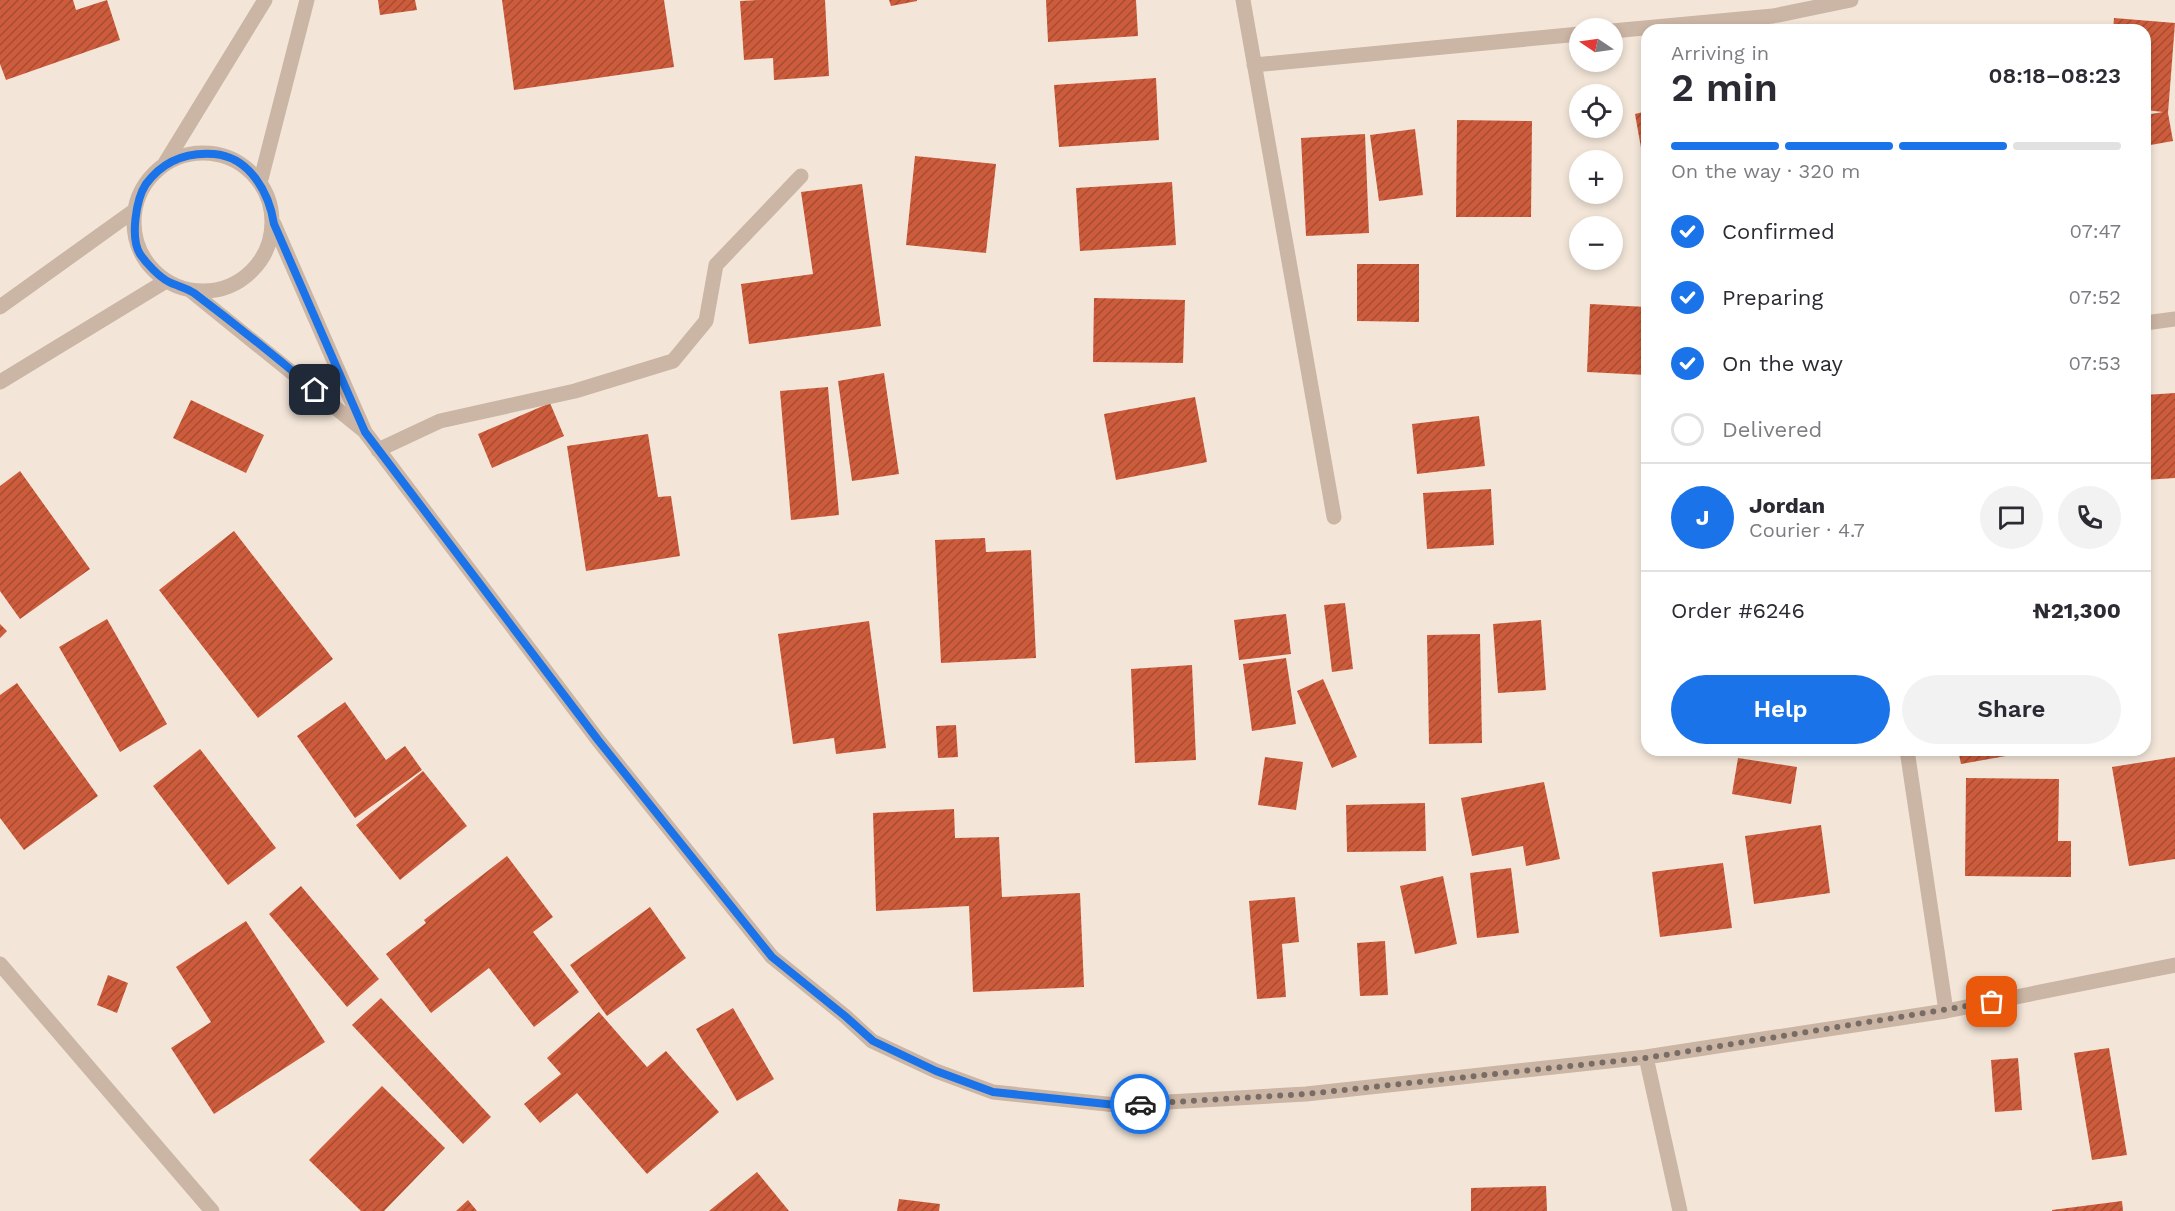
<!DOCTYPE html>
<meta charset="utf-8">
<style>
:root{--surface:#fff;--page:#f2f2f3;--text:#2b2b33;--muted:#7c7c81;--line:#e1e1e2;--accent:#1a73e8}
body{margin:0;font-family:"Work Sans",sans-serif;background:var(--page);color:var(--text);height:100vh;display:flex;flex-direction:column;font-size:22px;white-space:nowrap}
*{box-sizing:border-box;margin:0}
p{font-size:20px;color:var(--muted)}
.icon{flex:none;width:33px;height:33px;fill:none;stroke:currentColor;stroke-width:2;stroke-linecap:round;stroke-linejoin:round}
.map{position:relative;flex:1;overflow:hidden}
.side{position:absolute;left:1641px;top:24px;width:510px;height:732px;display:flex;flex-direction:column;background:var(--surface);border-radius:18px;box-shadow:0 3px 9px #0003}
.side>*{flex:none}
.needle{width:39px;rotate:283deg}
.fabs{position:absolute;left:1569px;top:18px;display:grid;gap:12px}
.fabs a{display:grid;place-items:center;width:54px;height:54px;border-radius:50%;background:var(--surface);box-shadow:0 3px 9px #0003;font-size:30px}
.pin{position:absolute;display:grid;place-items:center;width:51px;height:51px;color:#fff;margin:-26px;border-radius:12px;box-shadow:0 3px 9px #0006}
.courier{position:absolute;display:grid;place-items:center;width:60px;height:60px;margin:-30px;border:4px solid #1a73e8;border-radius:50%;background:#fff;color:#222;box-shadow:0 2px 8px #0007}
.head em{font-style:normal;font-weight:600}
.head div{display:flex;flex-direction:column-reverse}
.head{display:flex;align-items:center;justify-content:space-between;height:102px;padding:0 30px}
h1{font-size:39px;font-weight:600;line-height:45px}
.bar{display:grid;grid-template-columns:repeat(4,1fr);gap:9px 6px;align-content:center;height:72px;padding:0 30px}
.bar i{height:8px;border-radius:4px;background:var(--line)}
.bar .active{background:var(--accent)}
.bar p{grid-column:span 4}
.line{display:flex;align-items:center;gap:15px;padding:0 30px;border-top:2px solid var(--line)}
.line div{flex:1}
.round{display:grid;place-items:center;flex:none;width:63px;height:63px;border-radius:32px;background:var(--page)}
ol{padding:0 30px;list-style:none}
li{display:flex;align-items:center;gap:18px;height:66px}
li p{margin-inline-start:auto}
li .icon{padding:6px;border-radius:50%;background:var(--accent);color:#fff;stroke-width:4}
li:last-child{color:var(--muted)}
li i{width:33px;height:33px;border:3px solid var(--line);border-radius:50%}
.primary-button{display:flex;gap:12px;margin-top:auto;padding:12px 30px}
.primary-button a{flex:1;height:69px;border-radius:36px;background:var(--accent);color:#fff;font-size:24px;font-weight:600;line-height:69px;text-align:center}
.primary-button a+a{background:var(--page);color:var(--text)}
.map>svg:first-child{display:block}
</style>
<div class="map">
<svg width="2175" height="1211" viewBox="0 0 2175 1211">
<defs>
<pattern id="building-hatch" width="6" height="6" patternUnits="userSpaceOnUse" patternTransform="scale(1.5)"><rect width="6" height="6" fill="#cd5c3c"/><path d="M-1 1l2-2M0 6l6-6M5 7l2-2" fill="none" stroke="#a74c32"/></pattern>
</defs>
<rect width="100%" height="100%" fill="#f3e6d9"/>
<path fill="url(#building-hatch)" d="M0,0h73l3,10 31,-10 13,40 -114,40 -6,-16z
M378,0h37l2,10 -37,5z
M502,0h162l10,67 -160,23z
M758,0h67l4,76 -55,4 -1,-22 -29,2 -4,-59z
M889,0h28v1l-26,5z
M1046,0h90l2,36 -90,6z
M2114,18l61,5 -7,90 5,28 -28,5v-31l18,-3 -18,-2v-80h-32z
M1156,78l3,62 -100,7 -5,-62z
M1647,111v47l-4,1 -8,-45z
M1457,120l75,1 -1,96h-75z
M1415,129l8,66 -44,6 -9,-66z
M1365,134l4,99 -63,3 -5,-98z
M915,156l81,8 -10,89 -80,-8z
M1172,182l4,63 -96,6 -4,-63z
M862,184l19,142 -132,18 -8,-60 72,-10 -12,-82z
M1357,264h62v58l-62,-1z
M1094,298l91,2 -2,63 -90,-1z
M1590,304l57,3v68l-60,-3z
M884,373l15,101 -47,7 -14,-100z
M828,387l11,128 -48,5 -11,-129z
M2175,393v85l-30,2v-85z
M1195,397l12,65 -91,18 -12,-66z
M191,400l73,35 -18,38 -73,-35z
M550,403l14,33 -72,32 -14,-34z
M1479,416l6,50 -68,8 -5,-50z
M648,434l10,63 13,-1 9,60 -94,15 -19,-125z
M20,471l70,98 -70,50 -20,-28v-105z
M1491,489l3,56 -67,4 -4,-56z
M234,531l99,128 -75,59 -99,-128z
M985,538l1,14 45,-2 5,108 -95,5 -6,-123z
M1345,603l8,66 -21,3 -8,-67z
M1286,614l5,40 -52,6 -5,-40z
M107,619l60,105 -47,28 -61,-105z
M1541,620l5,70 -48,3 -5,-69z
M869,621l17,127 -50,6 -2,-16 -41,6 -15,-110z
M0,624l7,7 -7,7z
M1480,634l2,109 -53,1 -2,-109z
M1286,658l10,66 -44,7 -9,-67z
M1192,665l4,95 -61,3 -4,-94z
M1323,679l34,78 -25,11 -35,-77z
M17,683l81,113 -74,54 -24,-32v-123z
M345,702l41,58 19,-14 17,24 -67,48 -58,-82z
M956,725l2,32 -20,1 -2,-32z
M200,749l76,99 -48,37 -75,-99z
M1958,750h75l1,1 -73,13z
M1265,757l38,5 -7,48 -38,-5z
M2175,757v102l-46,7 -17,-99z
M1738,758l59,9 -6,37 -59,-10z
M423,771l44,55 -67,54 -44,-55z
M1966,778l93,1 -1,62h13v36l-106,-1z
M1544,782l16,77 -34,7 -3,-20 -51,10 -11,-58z
M1425,803l1,48 -79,1 -1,-47z
M954,809l1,29 44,-1 3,60 78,-4 4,94 -111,5 -4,-86 -93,5 -3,-98z
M1821,825l9,68 -76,11 -9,-68z
M507,856l46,61 -20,15 46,60 -45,35 -45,-59 -58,45 -45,-59 40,-31 -2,-3z
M1723,863l9,65 -72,9 -8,-65z
M1511,868l8,65 -42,5 -7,-65z
M1443,876l14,68 -42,10 -15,-68z
M301,886l78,93 -32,28 -78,-93z
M1295,897l4,45 -17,2 4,53 -29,2 -8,-98z
M650,907l36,51 -79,58 -37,-51z
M246,921l79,121 -111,72 -43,-66 40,-26 -35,-55z
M1385,941l3,54 -28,1 -3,-53z
M108,975l20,8 -11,30 -20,-8z
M381,998l110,119 -28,27 -111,-119z
M733,1008l41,71 -37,22 -41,-72z
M599,1012l48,55 19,-16 53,61 -72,62 -70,-81 -37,30 -16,-19 37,-30 -14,-16z
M2109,1048l18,107 -35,5 -18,-107z
M2018,1058l4,52 -27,2 -4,-52z
M382,1086l63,62 -61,63h-23l-52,-51z
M757,1172l32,39h-80z
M1546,1186l1,25h-76v-23z
M899,1199l41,5 -1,7h-42z
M468,1200l9,11h-21z
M2122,1201l1,10h-71v-1z"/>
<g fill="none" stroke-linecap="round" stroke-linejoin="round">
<path stroke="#cbb5a4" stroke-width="15" d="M1243,0l91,517
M1612,31l161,-15 78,-16
M1254,65l326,-31
M134 222a69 69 0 1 1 138 0a69 69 0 1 1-138 0Z
M164,165l101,-165
M260,183l47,-183
M274,224l91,208 233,308 174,217 73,59 27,25 64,30 57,21 123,13 190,-11 340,-37 300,-46 229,-46
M191,291l172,139
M0,307l135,-97
M2145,323l30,-4
M0,382l166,-101
M378,450l62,-29 135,-30 98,-30 33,-40 10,-56 85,-89
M1907,750l39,261
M0,964l212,247
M1646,1057l34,154"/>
</g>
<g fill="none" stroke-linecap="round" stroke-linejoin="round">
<path stroke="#786c65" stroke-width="6" stroke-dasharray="0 10.8" d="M1140,1104l166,-10 340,-36 346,-56"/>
<path stroke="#1a73e8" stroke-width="8" d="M315,390c-39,-33 -80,-66 -121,-97 -7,-5 -17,-7 -25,-11 -10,-5 -23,-19 -29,-28 -10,-16 -4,-55 6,-70 17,-23 41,-32 68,-30 36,3 55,39 60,70l91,208 233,308 174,217 73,59 28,25 63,30 57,21 123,13 24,-1"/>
</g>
</svg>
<div class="fabs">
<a><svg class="needle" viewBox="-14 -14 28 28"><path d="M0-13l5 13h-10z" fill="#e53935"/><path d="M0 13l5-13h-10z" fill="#7c7c81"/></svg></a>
<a><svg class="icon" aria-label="locate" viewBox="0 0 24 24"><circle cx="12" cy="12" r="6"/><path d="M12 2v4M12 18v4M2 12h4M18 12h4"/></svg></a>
<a>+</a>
<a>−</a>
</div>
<div class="pin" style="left:1992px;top:1002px;background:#ea580c"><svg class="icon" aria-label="bag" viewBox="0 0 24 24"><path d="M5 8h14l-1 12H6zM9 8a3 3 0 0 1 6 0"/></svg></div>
<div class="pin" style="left:315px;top:390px;background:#1f2937"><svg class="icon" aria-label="home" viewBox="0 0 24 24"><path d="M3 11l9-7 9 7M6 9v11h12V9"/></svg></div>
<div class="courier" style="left:1140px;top:1104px"><svg class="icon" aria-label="car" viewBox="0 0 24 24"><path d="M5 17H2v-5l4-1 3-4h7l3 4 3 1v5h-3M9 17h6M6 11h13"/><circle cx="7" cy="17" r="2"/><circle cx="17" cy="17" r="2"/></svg></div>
<section class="side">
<div class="head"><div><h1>2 min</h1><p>Arriving in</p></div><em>08:18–08:23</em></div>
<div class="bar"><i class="active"></i><i class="active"></i><i class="active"></i><i></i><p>On the way · 320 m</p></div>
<ol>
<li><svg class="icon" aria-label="check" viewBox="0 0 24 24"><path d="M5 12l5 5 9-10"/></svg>Confirmed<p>07:47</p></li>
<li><svg class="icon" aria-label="check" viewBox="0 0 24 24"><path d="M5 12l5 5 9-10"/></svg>Preparing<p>07:52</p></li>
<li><svg class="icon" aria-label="check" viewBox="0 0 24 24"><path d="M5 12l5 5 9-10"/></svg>On the way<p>07:53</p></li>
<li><i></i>Delivered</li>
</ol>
<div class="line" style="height:108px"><b class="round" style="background:var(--accent);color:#fff">J</b><div><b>Jordan</b><p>Courier · 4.7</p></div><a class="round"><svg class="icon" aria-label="chat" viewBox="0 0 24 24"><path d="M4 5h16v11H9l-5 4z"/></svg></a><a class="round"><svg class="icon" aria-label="phone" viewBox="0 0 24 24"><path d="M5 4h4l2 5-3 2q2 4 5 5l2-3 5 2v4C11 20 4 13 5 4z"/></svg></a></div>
<div class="line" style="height:78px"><div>Order #6246</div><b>₦21,300</b></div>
<div class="primary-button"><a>Help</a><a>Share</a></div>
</section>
</div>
